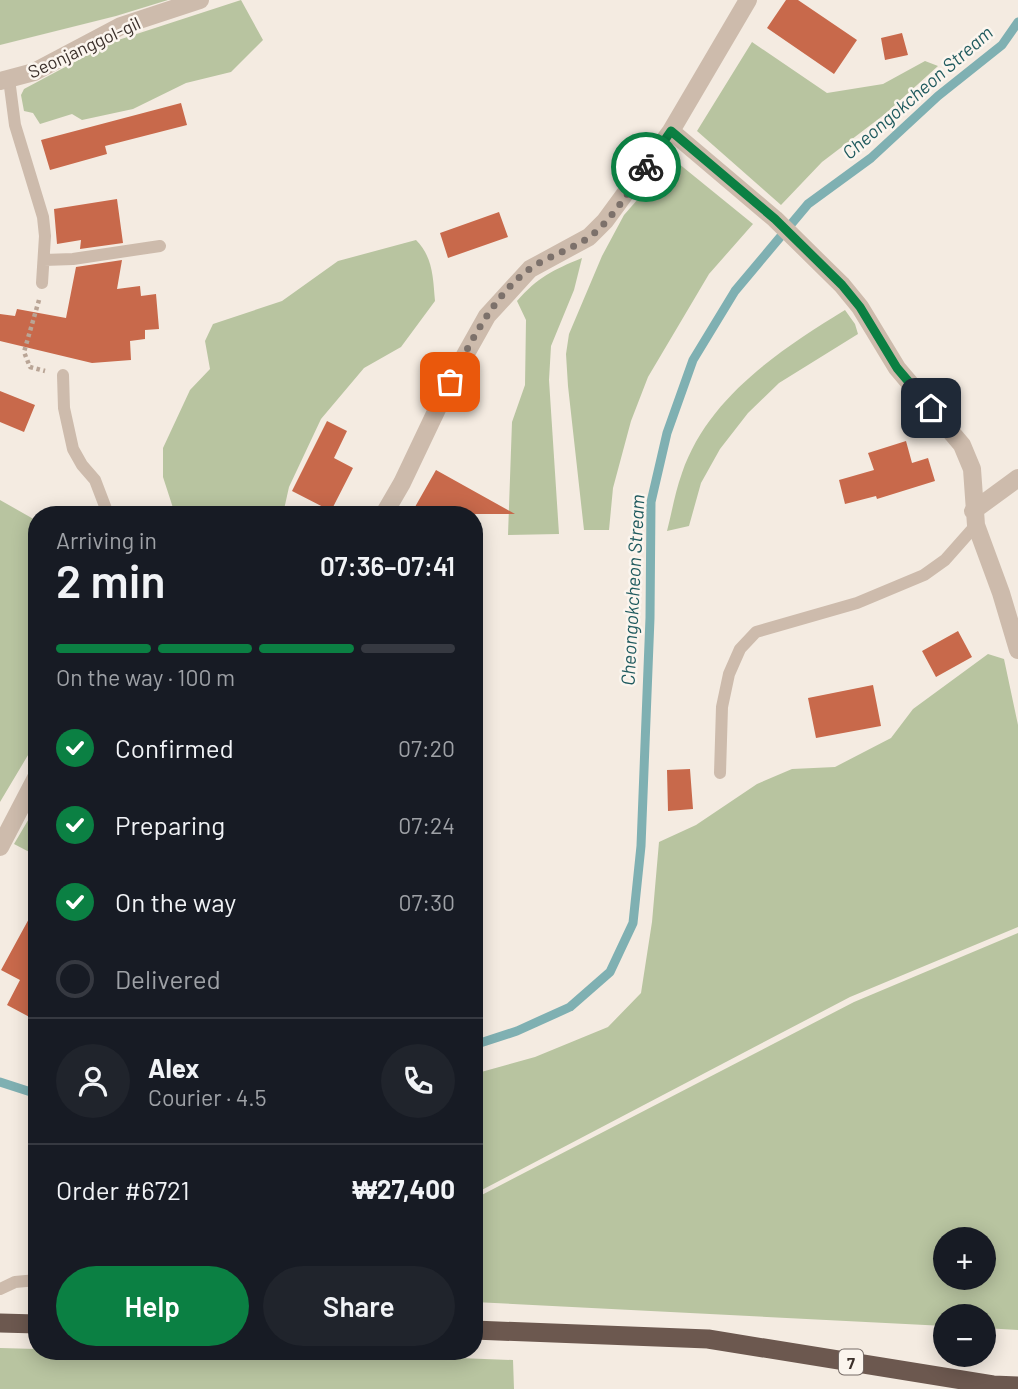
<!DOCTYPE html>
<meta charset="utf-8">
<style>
:root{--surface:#171b24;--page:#20242c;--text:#f1f3f6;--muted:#9ea1a6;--line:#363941;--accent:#0b8043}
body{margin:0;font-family:Barlow,sans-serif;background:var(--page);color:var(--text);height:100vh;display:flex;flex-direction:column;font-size:26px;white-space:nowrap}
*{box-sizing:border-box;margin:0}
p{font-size:23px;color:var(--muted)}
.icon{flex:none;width:38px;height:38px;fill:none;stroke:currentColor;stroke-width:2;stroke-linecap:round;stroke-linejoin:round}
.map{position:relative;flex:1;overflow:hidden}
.sheet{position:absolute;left:28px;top:506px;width:455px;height:854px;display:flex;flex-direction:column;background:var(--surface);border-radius:28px;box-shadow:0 4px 18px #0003}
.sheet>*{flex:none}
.fabs{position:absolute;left:933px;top:1227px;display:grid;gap:14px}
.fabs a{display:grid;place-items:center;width:63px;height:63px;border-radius:50%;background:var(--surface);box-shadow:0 4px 18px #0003;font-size:35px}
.pin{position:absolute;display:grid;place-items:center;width:60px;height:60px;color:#fff;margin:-30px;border-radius:14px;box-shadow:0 4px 10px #0006}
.courier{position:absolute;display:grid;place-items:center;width:70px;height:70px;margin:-35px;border:5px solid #0b8043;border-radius:50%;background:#fff;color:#222;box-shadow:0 2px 9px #0007}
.overview em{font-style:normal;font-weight:600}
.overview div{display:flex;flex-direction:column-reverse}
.overview{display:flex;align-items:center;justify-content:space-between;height:119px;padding:0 28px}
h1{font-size:46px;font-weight:600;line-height:52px}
.bar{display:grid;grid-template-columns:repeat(4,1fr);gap:10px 7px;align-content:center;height:84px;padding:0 28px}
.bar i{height:9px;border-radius:5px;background:var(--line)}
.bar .active{background:var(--accent)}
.bar p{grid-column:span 4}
.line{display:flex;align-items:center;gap:18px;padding:0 28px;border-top:2px solid var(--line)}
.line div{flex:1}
.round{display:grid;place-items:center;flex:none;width:74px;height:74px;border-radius:37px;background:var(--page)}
ol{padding:0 28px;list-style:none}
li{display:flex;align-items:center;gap:21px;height:77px}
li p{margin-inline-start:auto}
li .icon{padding:7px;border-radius:50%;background:var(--accent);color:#fff;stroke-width:4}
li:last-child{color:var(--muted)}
li i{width:38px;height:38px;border:4px solid var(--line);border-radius:50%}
.button{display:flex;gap:14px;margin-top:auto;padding:14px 28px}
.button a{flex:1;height:80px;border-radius:42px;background:var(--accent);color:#fff;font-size:28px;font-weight:600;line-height:80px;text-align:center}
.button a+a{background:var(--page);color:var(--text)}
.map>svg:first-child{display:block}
</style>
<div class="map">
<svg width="1018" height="1389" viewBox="0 0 1018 1389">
<rect width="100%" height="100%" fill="#f4ebe1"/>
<path fill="#b8c4a0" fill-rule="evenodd" d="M0,0h168l-52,16 -116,29z
M241,0l22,40 -32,32 -45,11 -53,26 -51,11 -10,-6 -32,10 -7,-11 -9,-2 -3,-16 3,-6 88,-47z
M752,42l75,51 56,-9 42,-23 13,5 -53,48 -63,48 -41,43 -84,-74z
M673,159l80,65 -44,50 -61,103 -17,44 -18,67 -4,42h-25l-16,-144 -2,-32 3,-20 33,-78 22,-41z
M416,240c17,17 17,38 19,61l-34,46 -37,21 -43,51 -32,68 -6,27h-108l-12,-37v-29l27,-58 20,-21 -5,-28 8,-17 69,-23 56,-40z
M582,258l-8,32 -23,56 -2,34 10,154 -51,1 4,-113 13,-37 1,-65 -9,-19c21,-24 36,-31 65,-43z
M845,310l10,14 3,10 -79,49 -31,30 -28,36 -19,34 -12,43 -22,5c5,-19 8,-39 15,-58 26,-76 98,-123 163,-163z
M0,500l37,21v219l-37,62z
M988,654l16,5 14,66v202l-168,70 -376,197v-120l61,-17 73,-30 33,-34 11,-71 7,-80 37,-17 61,-41 35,-15 43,-2 56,-29 22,-29z
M37,805v51l-23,-12z
M1018,933v397l-34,-2v-12h-39v10l-471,-24v-103l380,-197zM945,1239h39v39h-39z
M0,1348l37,1v2l294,2 182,7 1,29h-514z"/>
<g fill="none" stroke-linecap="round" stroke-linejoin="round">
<path stroke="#7fb0b2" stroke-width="9" d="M474,1045l43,-14 53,-24 40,-35 23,-49 8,-77 9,-228 1,-116 16,-69 26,-73 42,-69 73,-87 63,-46 67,-62 64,-51 16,-23
M0,1082l37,12"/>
</g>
<path fill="#c8694b" d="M786,0h12l59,40 -23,34 -67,-46z
M902,33l6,22 -23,5 -4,-22z
M181,103l6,22 -82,21 2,8 -57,16 -9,-30z
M117,199l6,44 -43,6 1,-9 -24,4 -3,-35z
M499,212l9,25 -60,21 -8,-25z
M122,260l-5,29 23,-3 1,10 15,-2 3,35 -14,1v9l-15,2 1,19 -39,3 -92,-22v-27l15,2 2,-7 49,9 10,-51z
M0,391l35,14 -11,27 -24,-10z
M327,421l20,10 -13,27 19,10 -22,43 -39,-20z
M906,441l6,22 16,-5 7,23 -58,18 -1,-3 -31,8 -6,-24 35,-10 -6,-17z
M436,470l79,44h-104z
M958,631l14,26 -36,20 -14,-26z
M873,685l8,41 -65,12 -8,-40z
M690,769l3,40 -25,2 -1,-41z
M37,904v117l-30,-16 13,-25 -19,-10z"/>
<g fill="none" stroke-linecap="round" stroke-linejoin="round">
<path stroke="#b9a596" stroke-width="4.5" stroke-dasharray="3.5 3.5" stroke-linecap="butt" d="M39,300l-15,52 6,15 15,4"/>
<path stroke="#cdbbac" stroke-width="12" d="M9,79l6,46 28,92 2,19 -3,47
M44,260l29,-1 87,-13
M63,375l1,33 9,41 9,16 13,15 13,34
M720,773l2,-66 7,-33 11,-25 16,-17 101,-29 67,-28 21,-15 31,-35
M0,1289l15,-7 22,-2"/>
<path stroke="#cdbbac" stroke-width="18" d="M0,81l34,-9 87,-46 79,-26
M671,131l104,88 67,66 18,22 37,61 65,77 10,24 4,56 25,68 17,57
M973,511l45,-33
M384,514l18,-31 48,-101 37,-66 43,-47 59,-32 16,-16 66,-90 77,-131
M0,847l37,-71"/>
<path stroke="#6c584f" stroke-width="19" d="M0,1323l37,1
M474,1330l234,9 285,46 25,1"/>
</g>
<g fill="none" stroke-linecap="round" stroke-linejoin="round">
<path stroke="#7c716b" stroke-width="7" stroke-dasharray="0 12.6" d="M450,382c21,-40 43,-87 81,-114 18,-12 39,-18 57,-30 24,-17 41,-48 58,-71"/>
<path stroke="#0b8043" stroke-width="9" d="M646,167l25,-36 104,88 67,66 18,22 37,61 34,40"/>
</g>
<g text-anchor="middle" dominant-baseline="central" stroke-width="5" stroke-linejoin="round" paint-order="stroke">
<rect fill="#fbf5ee" stroke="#756b66" stroke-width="2" x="839" y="1349.5" width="24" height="25" rx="5"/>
<g font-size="16" font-weight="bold" fill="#3b302b">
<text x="851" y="1362">7</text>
</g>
<g font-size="18" fill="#3b302b" stroke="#fbf5ee">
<text transform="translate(84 47) rotate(-25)">Seonjanggol-gil</text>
</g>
<g font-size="19" font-style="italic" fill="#1f5a5e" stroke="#fbf5ee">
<text transform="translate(917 92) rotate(-41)">Cheongokcheon Stream</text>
<text transform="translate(632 590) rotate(-87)">Cheongokcheon Stream</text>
</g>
</g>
</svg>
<div class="fabs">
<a>+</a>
<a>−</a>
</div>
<div class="pin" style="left:450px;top:382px;background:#ea580c"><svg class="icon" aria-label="bag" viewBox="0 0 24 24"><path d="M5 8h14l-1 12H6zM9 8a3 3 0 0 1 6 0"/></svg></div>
<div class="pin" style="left:931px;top:408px;background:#1f2937"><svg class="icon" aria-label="home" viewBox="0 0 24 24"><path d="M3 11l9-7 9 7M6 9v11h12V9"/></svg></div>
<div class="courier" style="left:646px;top:167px"><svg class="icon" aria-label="bike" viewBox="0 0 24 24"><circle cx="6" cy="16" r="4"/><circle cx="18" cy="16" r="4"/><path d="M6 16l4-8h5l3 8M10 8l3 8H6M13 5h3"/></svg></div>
<section class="sheet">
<div class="overview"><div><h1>2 min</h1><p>Arriving in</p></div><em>07:36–07:41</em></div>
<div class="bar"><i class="active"></i><i class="active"></i><i class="active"></i><i></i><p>On the way · 100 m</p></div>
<ol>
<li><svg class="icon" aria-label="check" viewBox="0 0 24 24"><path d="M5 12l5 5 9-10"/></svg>Confirmed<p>07:20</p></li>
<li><svg class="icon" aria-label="check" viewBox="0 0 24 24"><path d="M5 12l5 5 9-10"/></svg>Preparing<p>07:24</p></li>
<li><svg class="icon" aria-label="check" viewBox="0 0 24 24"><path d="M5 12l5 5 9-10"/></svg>On the way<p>07:30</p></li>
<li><i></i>Delivered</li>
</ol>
<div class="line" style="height:126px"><a class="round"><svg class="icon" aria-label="person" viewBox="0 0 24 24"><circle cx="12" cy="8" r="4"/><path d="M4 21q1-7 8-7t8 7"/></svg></a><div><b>Alex</b><p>Courier · 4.5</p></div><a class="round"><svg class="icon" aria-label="phone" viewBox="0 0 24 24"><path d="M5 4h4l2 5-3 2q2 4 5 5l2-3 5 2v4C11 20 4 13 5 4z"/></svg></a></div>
<div class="line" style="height:91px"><div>Order #6721</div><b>₩27,400</b></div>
<div class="button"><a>Help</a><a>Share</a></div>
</section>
</div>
